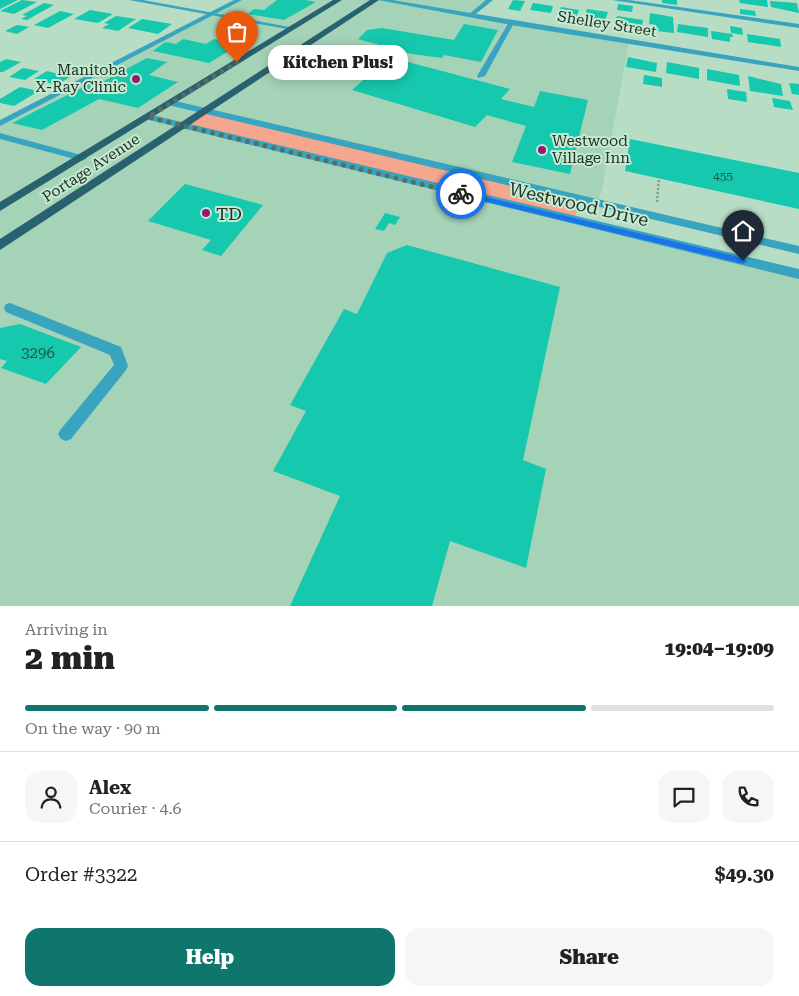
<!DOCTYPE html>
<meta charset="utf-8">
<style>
:root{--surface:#fff;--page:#f6f6f6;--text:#222;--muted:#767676;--line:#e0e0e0;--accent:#0f766e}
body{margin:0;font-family:"Roboto Serif",serif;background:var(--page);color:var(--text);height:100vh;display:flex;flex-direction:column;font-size:19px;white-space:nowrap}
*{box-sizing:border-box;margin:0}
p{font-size:16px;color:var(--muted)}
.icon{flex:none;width:28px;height:28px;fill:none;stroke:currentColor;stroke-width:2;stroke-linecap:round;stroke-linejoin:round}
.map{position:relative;height:606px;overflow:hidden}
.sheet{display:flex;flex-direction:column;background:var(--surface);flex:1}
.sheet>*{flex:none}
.pin{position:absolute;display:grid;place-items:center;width:42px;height:42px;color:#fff;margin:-51px -21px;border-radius:50% 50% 50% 0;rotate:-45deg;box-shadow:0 0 5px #0007}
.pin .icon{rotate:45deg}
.courier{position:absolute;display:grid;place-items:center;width:50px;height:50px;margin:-25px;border:4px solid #1a73e8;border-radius:50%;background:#fff;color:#222;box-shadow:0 1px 6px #0007}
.bubble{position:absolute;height:35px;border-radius:15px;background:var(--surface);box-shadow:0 2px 12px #0003;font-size:16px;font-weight:800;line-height:35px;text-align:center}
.head em{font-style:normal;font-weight:800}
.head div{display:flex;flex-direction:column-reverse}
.head{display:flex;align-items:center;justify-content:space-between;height:85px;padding:0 25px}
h1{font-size:32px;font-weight:800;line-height:38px}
.bar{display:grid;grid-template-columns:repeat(4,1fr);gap:8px 5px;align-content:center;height:60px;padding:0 25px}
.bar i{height:6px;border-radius:4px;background:var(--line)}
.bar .active{background:var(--accent)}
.bar p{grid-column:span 4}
.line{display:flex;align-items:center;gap:12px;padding:0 25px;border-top:1px solid var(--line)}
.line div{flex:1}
.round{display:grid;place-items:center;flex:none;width:52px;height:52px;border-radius:15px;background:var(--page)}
.button{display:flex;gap:10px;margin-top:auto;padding:10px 25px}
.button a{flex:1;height:58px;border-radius:15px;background:var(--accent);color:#fff;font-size:20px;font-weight:800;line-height:58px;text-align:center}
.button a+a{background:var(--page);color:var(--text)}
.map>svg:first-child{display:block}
</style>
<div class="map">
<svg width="799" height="606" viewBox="0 0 799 606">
<rect width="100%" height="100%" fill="#b7ddc5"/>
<path fill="#a5d3b7" d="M239,0h251l-19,16 158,26 -27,147 -5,14 -414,-78 616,149v332h-799v-483z"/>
<path fill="#f4a68e" d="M204,111l377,89 -7,21 -392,-95z"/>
<path fill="#16c8ad" d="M0,0h18l-18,9z
M22,0l15,2 -23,12 -14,-3z
M277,0h28l11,2 -32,18 -36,-6 6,-5 10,1z
M513,0l12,1 -5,10 -12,-2z
M662,0h15v5l-15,-2z
M739,0h28l1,7 -28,-4z
M770,1l27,2 2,10 -28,-6z
M44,3l10,2 -27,15 -6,-1 6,-3 -5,-1z
M533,3l20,3 -2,7 -21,-3z
M618,4l15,2 -1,6 -15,-2z
M561,7l18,3 -3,7 -18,-3z
M587,9l21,3 -3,9 -21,-2z
M740,9l15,2 1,5 -16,-2z
M90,10l23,4 -15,9 -24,-4z
M60,11l14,3 -26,14 -14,-3z
M650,13l23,4 1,16 -18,-2v-6l-7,-1z
M116,16l20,3 -18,12 -16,-3 7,-4 -5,-1z
M617,16l26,4 -1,8 -27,-4z
M142,19l30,5 -14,10 -30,-6z
M464,24l34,6 -17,32 -37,-7 -2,3 -30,-4 -54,-15 9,-9 15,-2 72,12z
M678,24l30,4v9l-31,-5z
M17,25l12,2 -12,7 -12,-3z
M730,26l12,2 1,7 -12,-2z
M238,31l19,3 -48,29 -56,-12 12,-9 11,2 7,-5 23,5 8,-5 7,2z
M711,31l21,3 1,3h-3v5l-18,-3z
M747,34l33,5 1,8 -33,-5z
M389,57l121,32 -9,10 33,8 6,-16 48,9 -18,74 -58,-12 14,-36 -39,-11 -12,12 -123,-37z
M628,57l29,6 -1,9 -30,-5z
M147,58l20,4 -18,13 29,7 -40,26 -39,-9 -57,31 -30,-7 83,-42 7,1z
M6,59l15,3 -18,10h-3v-10z
M667,62l32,6v11l-33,-6z
M23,68l16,3 -14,9 -16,-3z
M707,69l32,6 1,11 -33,-6z
M47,71l23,6 -13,8 -23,-6z
M644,75l18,3v9l-19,-3z
M748,76l33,8 2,12 -33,-5z
M789,83l10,1v11l-7,-1z
M20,87l19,4 -25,15 -14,-3v-4z
M727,89l19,3 1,10 -19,-3z
M772,98l18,3 3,9 -19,-3z
M630,139l169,34v36l-174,-38z
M185,184l78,21 -42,51 -19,-6 9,-10 -63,-19z
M385,213l15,4 -5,8 -6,-2 -5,8 -9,-2z
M407,245l153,42 -37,173 23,9 -20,99 -76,-27 -18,65h-142l50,-110 -67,-25 33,-60 -16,-6 54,-96 13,5 30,-61z
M20,324l61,23 -35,37 -45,-16 6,-7 -7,-2v-31z"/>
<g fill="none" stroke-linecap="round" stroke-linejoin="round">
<path stroke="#7f9c8a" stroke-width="2.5" stroke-dasharray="2 2" stroke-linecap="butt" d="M657,202l2,-24"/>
<path fill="#38a4bf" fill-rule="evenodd" d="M234,0h8l-242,126v-6z
M486,0h7l-21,17h-4v-2z
M612,0h17l170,24v4z
M509,22l5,1 -29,53 -7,2 -1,-2z
M10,303l111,44 7,19 -2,4 -55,69 -5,2 -5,-2 -3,-5 3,-5 53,-64 -4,-10 -104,-43 -2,-4 2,-4z"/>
<path fill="#38a4bf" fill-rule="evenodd" d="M129,0h14l152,28 -3,2z
M378,0h14l407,67v4l-288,-46z
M0,133l85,23 2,2 -5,3 -82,-22z"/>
<path fill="#38a4bf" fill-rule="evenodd" d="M171,100l628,146v8l-631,-149v-4z
M148,114l651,155v10l-654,-160v-4z"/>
<path fill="#286170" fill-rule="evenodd" d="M333,0h9l-342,211v-9z
M370,0h9l-379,250v-11z"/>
</g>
<path fill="#1a73e8" d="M461,191l282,67 4,3 -4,3 -284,-69 -1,-1z"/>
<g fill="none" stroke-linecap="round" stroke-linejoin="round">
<path stroke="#576e60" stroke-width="5" stroke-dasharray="0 9" d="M237,62l-89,55 313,77"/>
</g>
<g fill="#911a79" stroke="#c4ead2" stroke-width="2">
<circle cx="136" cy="79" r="5"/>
<circle cx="542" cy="150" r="5"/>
<circle cx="206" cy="213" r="5"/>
</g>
<g text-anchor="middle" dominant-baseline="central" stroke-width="4" stroke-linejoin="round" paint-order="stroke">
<g font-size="12" fill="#20584a">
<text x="723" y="176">455</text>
</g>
<g font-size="15" fill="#233229" stroke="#c4ead2">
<text transform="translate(607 24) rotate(9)">Shelley Street</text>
<text transform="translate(91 168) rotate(-33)">Portage Avenue</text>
</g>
<g font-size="15" fill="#233229" stroke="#c4ead2" text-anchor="end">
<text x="126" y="70">Manitoba<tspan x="126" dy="17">X-Ray Clinic</tspan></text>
<text x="552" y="141" text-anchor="start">Westwood<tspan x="552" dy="17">Village Inn</tspan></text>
</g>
<g font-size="15" fill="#20584a">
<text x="38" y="353">3296</text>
</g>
<g font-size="18" fill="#233229" stroke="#c4ead2">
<text transform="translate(579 204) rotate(13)">Westwood Drive</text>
</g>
<g font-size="18" fill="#233229" stroke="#c4ead2" text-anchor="start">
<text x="216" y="213">TD</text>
</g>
</g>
</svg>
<div class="pin" style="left:237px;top:62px;background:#ea580c"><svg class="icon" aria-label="bag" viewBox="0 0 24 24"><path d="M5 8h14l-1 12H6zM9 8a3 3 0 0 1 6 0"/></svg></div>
<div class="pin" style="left:743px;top:261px;background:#1f2937"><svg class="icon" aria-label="home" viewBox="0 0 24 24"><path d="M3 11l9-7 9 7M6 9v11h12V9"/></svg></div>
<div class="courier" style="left:461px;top:194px"><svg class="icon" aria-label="bike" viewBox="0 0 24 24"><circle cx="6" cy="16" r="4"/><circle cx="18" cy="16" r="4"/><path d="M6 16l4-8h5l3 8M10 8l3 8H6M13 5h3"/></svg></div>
<div class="bubble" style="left:268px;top:45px;width:140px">Kitchen Plus!</div>
</div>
<section class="sheet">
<div class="head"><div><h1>2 min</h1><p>Arriving in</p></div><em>19:04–19:09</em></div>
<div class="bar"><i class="active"></i><i class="active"></i><i class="active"></i><i></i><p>On the way · 90 m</p></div>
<div class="line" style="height:90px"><a class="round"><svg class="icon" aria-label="person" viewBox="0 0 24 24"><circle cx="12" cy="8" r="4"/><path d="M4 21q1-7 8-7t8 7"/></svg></a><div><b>Alex</b><p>Courier · 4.6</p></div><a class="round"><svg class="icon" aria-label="chat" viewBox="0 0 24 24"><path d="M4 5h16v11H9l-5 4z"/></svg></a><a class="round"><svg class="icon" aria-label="phone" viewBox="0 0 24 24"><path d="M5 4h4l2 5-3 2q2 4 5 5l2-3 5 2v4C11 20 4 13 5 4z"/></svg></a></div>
<div class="line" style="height:65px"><div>Order #3322</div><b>$49.30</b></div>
<div class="button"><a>Help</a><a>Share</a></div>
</section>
